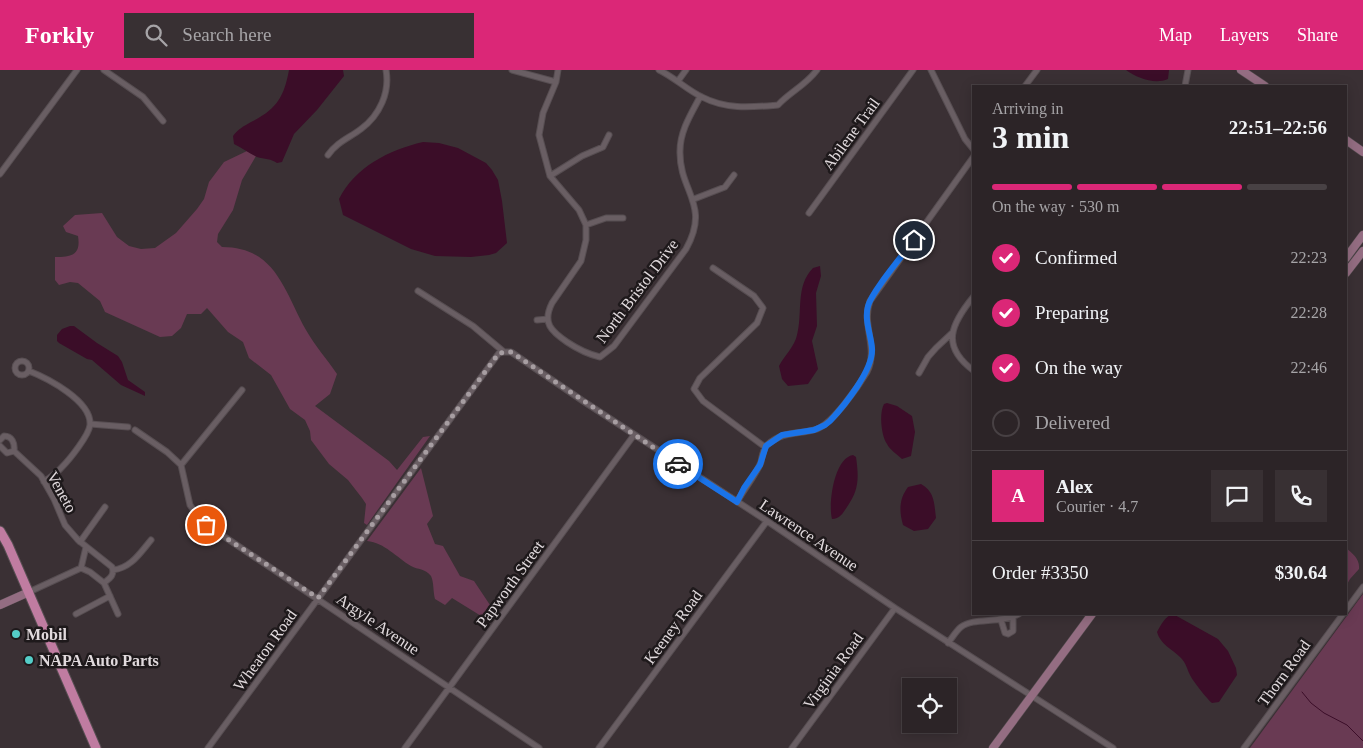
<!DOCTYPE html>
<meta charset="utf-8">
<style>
:root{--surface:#2c2427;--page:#383033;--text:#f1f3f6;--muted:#a6a4a7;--line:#484144;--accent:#db2777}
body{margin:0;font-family:Georgia,serif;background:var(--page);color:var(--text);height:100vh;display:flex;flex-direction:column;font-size:19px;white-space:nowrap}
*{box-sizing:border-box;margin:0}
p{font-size:16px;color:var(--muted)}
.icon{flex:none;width:28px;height:28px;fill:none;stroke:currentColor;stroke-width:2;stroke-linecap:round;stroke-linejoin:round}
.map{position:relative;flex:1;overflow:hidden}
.drawer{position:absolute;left:972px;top:15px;width:375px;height:530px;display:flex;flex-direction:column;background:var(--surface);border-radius:0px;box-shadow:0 2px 12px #0003,0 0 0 1px var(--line)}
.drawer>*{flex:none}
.buttons{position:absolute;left:902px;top:608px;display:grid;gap:10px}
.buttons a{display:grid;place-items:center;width:55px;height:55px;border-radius:0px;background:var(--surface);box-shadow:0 2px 12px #0003,0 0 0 1px var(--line);font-size:25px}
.pin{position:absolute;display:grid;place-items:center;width:42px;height:42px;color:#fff;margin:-21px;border:2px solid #fff;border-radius:50%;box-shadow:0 1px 5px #0007}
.courier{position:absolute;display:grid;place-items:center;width:50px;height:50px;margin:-25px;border:4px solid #1a73e8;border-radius:50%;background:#fff;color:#222;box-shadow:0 1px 6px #0007}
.overview em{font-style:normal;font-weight:800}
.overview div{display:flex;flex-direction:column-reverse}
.overview{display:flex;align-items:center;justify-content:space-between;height:85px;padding:0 20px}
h1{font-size:32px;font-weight:800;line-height:38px}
.bar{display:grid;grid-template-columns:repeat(4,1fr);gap:8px 5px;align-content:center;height:60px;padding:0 20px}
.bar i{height:6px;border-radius:4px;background:var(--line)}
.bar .active{background:var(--accent)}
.bar p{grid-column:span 4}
.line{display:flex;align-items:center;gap:12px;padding:0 20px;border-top:1px solid var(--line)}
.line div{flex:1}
.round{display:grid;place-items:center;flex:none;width:52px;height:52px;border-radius:0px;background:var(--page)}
ol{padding:0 20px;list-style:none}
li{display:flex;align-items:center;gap:15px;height:55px}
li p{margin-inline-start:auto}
li .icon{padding:5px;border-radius:50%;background:var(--accent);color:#fff;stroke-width:4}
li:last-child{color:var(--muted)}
li i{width:28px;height:28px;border:2px solid var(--line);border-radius:50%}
header{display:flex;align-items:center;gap:30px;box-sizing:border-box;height:70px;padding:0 25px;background:var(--accent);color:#fff}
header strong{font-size:24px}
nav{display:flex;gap:28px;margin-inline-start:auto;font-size:18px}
.search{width:350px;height:45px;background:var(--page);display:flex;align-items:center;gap:12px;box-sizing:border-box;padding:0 18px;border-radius:0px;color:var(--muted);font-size:19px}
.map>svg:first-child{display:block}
</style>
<header>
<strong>Forkly</strong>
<div class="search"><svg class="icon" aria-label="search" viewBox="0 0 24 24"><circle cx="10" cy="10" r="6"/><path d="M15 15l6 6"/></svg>Search here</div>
<nav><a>Map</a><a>Layers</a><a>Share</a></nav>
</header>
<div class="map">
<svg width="1363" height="678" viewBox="0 0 1363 678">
<rect width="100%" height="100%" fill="#3a3034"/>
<path fill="#693a53" d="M247,81l9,5 -14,24 -9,30 -15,24 -1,8 5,5c54,0 62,44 84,83 9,16 21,29 31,44l-7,20 -15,12 74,55 8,9 26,-33 7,-1 -63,89 -3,-2 2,-19 -4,-6 -14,-18 -19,-16 -18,-24 -1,-9 -5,-11 -15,-11 -19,-34 -22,-17 -6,-16 -15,-10 -21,-24 -6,6h-14l-6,14 -9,8 -12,1 -55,-25 -5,-11 -22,-18 -8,-1 -11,3 -4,-5v-23c17,0 26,-2 23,-21l-12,-4 -3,-6 12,-11 27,-2 15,24 12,9 12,3 14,-1 21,-15 21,-24 7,-10 5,-17 15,-20z
M421,398l12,48 -6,8 8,20 8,2 17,30 14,5 18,27 1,5 -4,6h-3l-34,-21 -7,7 -10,-6c-2,-7 -1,-17 -4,-23 -6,-8 -13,-6 -20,-10 -15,-9 -26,-23 -44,-25z
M1346,478c7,6 14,11 13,21l-9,10 -4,7z
M1363,524v154h-113z"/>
<path fill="#3b0d28" d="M289,0h54l1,6 -27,34 -23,24 -12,28 -5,1c-5,-4 -13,-4 -20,-6 -8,-4 -15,-9 -23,-13l-1,-8c5,-7 11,-10 18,-14 26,-13 33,-25 38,-52z
M1126,0h43l-1,9c-13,6 -31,-1 -42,-9z
M423,72l16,1 19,5 28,15 6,7 6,10 4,21 5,42 -11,10 -7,2 -18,2 -36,-1 -24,-7 -68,-34 -4,-16c16,-32 50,-49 84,-57z
M820,196l1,10 -5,17 1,33 -5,15 6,28 -10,15 -20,2 -6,-7 -3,-13c5,-10 16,-20 18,-31 6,-22 -2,-49 16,-67z
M70,256h4l23,17 21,13 4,6 6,18 17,12v4l-24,-11 -29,-25 -5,-1 -28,-16 -2,-2v-6l5,-6z
M887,333l10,3 15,10 3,16 -4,24 -9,3c-5,-5 -12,-9 -15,-15 -6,-9 -8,-31 -3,-40z
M853,385l3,2c3,21 3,33 -9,50 -4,6 -7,12 -15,12 -4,-15 2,-61 21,-64z
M921,414c14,8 13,19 15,34l-8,11 -14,2 -11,-6c-4,-14 -4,-26 5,-38z
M1173,544l45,25 10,12 8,17 1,7 -18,27 -7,1c-4,-3 -20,-23 -22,-28 -3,-6 -4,-12 -9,-17 -9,-9 -21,-14 -24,-26 4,-7 8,-16 16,-18z"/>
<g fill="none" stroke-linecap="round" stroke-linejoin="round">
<path stroke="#3b0d28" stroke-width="1" d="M1302,622l9,11 13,10 23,12 16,16"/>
<defs>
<path id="street" d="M104,0l39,27 20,24
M512,0l44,12
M558,0l-2,12 -13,31 -4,22 11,41 29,34 7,15v15l-5,21 -29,42c-10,20 -1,28 15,39 12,8 20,12 33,15l14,-11 72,-97c25,-45 -7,-57 -6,-98 0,-20 11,-37 20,-54
M659,0c15,7 28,20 43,27 25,13 50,10 76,8 12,-13 28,-20 39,-35
M931,0l34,69 9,11
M678,11l8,-11
M1025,16l12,-16
M1185,16l3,-16
M328,85c9,-13 21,-17 33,-26 19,-14 29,-37 25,-59
M0,104l77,-104
M550,106l32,-20 21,-9 6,-12
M694,129l31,-12 9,-12
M809,143l104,-143
M586,155l20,-7h17
M713,198l41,28 9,12 -6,15 -57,55 -6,11 9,12 62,46
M418,221l55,35 31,26h7l72,49 184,120 128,87 218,140
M974,226c-23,28 -34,50 0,75
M537,250l11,-1
M15 298a7 7 0 1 1 14 0a7 7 0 1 1-14 0Z
M29,301c18,7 63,30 61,54 -1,10 -20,34 -28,42 -5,6 -12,10 -18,15
M919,303l9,-16 8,-9 16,-15
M90,354l38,3
M135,360l32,22 14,13 9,40 7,10 10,10 332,223
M0,370l4,-4c8,0 11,7 10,15
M0,376l7,7 7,-2
M14,381l27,25 13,23 11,26 13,15 34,27c3,8 -2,11 -8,16l14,31
M181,395l61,-75
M737,432c7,-13 19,-27 24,-40 1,-5 2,-13 6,-17 17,-15 32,-10 50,-16 16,-6 41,-42 50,-57 12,-24 -6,-47 3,-71l104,-145
M80,472l25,-35
M81,498l9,4 14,11
M81,498l5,-21
M113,500c18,-2 27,-17 38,-30
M29,522l52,-24
M1346,540l17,-23
M76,544l34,-18
M1001,550l4,13 3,1 5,-3v-14
M948,573c4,-5 8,-12 13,-16 13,-10 39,-3 58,-13
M208,678l291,-395 5,-1
M405,678l229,-313
M599,678l168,-227
M792,678l103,-140
M1244,678l99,-134"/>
<path id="secondary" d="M1241,0l24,16
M1346,70l17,12
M1346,188l17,-23
M1346,203l17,-22
M0,535l29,-13
M993,678l99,-134"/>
<path id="primary" d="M0,461l8,14 88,203"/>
</defs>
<use href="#street" stroke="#574e52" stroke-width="7"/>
<use href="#secondary" stroke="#574e52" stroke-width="9"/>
<use href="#primary" stroke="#574e52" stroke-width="11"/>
<use href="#street" stroke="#695e63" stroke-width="5"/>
<use href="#secondary" stroke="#946d82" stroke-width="8"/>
<use href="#primary" stroke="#c07ca1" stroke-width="9"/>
</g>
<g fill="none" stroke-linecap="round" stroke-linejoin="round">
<path stroke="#a79ea2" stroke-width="5" stroke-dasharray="0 9" d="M206,455l112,73 181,-245 12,-1 167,112"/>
<path stroke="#1a73e8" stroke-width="6" d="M678,394l59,38 7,-14 16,-23 6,-19 16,-11 32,-5 11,-5 5,-4c14,-15 44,-52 42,-73 -1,-13 -8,-28 -4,-42 4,-15 35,-51 46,-66"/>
</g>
<g fill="#54cdc8" stroke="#1e191b" stroke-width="2">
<circle cx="16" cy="564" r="5"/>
<circle cx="29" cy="590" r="5"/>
</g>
<g text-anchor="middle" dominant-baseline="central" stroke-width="5" stroke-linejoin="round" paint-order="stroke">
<g font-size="16" fill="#e1dadd" stroke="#1e191b">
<text transform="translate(851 64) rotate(-54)">Abilene Trail</text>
<text transform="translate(637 221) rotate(-53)">North Bristol Drive</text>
<text transform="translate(62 422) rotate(61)">Veneto</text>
<text transform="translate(809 465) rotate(34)">Lawrence Avenue</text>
<text transform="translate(510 514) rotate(-54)">Papworth Street</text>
<text transform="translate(378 554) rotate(34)">Argyle Avenue</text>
<text transform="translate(673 557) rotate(-54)">Keeney Road</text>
<text transform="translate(265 580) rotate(-54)">Wheaton Road</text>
<text transform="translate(833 601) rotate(-54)">Virginia Road</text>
<text transform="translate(1284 603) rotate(-54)">Thorn Road</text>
</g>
<g font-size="16" font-weight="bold" fill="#e1dadd" stroke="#1e191b" text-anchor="start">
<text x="26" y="564">Mobil</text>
<text x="39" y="590">NAPA Auto Parts</text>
</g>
</g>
</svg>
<div class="buttons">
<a><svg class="icon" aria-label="locate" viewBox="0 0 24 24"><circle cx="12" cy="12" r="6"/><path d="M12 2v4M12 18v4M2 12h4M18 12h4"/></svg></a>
</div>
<div class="pin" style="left:206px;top:455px;background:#ea580c"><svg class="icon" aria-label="bag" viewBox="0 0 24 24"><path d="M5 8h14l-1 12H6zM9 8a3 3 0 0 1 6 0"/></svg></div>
<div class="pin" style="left:914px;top:170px;background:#1f2937"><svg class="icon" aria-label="home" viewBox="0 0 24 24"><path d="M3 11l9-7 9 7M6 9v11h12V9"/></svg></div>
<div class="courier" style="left:678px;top:394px"><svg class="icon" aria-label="car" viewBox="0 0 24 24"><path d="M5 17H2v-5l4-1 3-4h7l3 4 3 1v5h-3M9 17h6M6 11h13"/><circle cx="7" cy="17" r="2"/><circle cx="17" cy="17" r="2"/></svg></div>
<section class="drawer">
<div class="overview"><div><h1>3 min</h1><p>Arriving in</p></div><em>22:51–22:56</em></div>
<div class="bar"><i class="active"></i><i class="active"></i><i class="active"></i><i></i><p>On the way · 530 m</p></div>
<ol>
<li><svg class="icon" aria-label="check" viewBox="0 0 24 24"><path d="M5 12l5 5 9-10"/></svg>Confirmed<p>22:23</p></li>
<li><svg class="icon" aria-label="check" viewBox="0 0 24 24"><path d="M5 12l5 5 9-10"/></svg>Preparing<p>22:28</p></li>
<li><svg class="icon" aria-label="check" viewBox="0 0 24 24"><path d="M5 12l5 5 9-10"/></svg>On the way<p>22:46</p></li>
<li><i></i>Delivered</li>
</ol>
<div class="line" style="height:90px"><b class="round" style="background:var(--accent);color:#fff">A</b><div><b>Alex</b><p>Courier · 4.7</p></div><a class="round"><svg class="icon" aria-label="chat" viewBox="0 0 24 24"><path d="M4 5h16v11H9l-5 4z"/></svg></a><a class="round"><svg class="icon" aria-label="phone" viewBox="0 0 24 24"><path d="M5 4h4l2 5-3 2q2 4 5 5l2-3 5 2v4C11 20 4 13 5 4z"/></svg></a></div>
<div class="line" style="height:65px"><div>Order #3350</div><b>$30.64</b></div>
</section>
</div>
